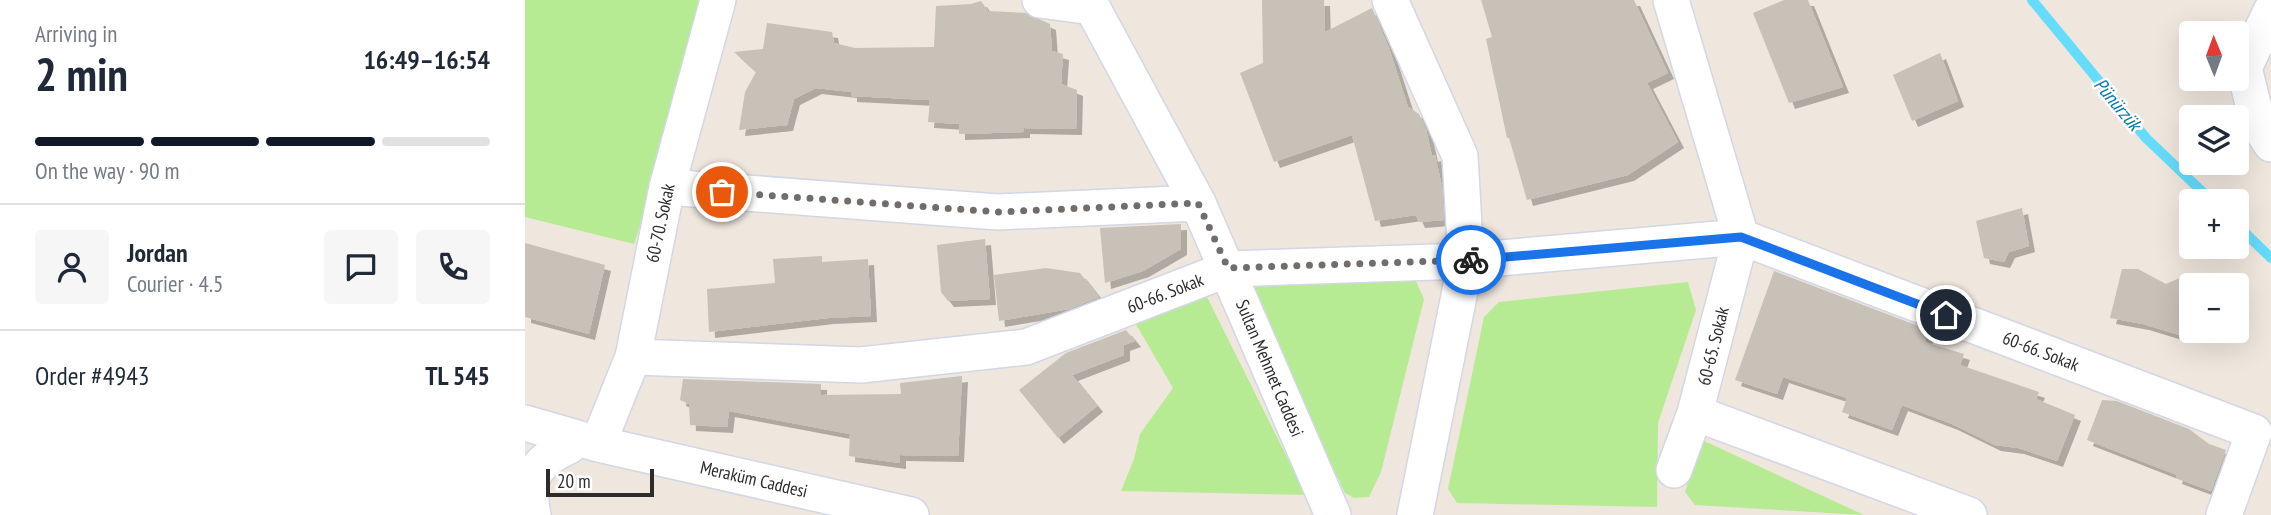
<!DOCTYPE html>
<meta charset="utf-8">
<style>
:root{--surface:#fff;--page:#f6f6f7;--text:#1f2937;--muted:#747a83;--line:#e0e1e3;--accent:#111827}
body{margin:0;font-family:"PT Sans Narrow",sans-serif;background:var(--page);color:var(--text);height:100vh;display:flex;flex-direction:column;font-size:26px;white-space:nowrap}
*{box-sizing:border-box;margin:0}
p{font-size:23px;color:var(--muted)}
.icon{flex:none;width:38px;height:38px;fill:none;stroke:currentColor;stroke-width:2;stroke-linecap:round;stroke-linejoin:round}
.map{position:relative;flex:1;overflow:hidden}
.details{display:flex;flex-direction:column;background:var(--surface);width:525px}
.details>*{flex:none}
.needle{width:46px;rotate:359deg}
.buttons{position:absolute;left:1654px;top:21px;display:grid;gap:14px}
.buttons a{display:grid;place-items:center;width:70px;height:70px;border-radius:7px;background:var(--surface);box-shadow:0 7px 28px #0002;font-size:35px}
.scale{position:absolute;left:21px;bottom:18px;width:108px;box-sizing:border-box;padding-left:7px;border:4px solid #2c2c2c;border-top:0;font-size:19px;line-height:24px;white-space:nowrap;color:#2c2c2c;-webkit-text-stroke:5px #fff;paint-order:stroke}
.pin{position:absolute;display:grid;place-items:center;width:60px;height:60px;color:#fff;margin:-30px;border:4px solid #fff;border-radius:50%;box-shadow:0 2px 7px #0007}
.courier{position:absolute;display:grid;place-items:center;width:70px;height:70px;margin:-35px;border:5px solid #1a73e8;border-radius:50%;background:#fff;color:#222;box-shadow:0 2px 9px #0007}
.summary em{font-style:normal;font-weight:800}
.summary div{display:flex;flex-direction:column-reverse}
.summary{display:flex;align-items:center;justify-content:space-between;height:119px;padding:0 35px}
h1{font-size:46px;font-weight:800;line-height:52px}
.bar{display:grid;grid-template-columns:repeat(4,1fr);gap:10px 7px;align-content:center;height:84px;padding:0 35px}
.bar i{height:9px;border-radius:5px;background:var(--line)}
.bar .on{background:var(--accent)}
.bar p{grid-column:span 4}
.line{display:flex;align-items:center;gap:18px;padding:0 35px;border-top:2px solid var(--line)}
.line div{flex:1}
.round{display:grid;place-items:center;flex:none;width:74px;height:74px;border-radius:7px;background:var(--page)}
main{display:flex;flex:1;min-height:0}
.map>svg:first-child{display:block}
</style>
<main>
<section class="details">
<div class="summary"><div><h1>2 min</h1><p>Arriving in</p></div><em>16:49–16:54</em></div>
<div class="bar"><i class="on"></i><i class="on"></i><i class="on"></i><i></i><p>On the way · 90 m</p></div>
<div class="line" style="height:126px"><a class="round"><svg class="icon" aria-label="person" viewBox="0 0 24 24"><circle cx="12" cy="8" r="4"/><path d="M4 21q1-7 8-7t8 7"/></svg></a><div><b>Jordan</b><p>Courier · 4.5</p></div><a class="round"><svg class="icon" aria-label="chat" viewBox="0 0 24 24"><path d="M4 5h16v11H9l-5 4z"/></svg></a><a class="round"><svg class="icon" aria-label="phone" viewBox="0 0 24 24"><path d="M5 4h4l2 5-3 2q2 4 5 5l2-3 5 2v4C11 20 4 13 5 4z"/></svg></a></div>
<div class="line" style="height:91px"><div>Order #4943</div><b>TL 545</b></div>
</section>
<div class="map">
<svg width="1746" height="515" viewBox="0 0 1746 515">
<defs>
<filter id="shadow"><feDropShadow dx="6" dy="6" stdDeviation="0" flood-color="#0004"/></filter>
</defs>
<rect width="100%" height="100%" fill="#efe6dd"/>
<path fill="#b6eb94" d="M0,0h175l-55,211 -11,33 -109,-27z
M717,277h172l10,22 -43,173 -12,25 -15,1 -9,-5z
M1163,282l8,28 -38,113 -1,84 -200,-4 -9,-14 36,-172 15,-15z
M677,287l104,208 -185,-4 13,-32 6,-25 33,-46 -39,-67z
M1177,440l162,75 -169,-10 -10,-13z"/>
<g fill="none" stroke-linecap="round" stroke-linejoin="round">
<path stroke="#65dcfc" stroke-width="10" d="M1507,0l114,138 66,63
M1712,225l34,33"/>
</g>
<path fill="#c7c1b8" filter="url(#shadow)" d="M737,0h62l1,32 47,-24 17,40 19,59 11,7 7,15 6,27 3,-1 7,32 2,33 -25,2 -3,-7 -41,6 -23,-86 -78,27 -34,-89 23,-10z
M956,0h153l34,73 -21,10 31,59 -50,33 -101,25 -18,-62h-2l-21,-99 6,-2z
M1259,0h24l35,87 -54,16 -36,-90z
M456,1l7,10 38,2 24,11 2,27 11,3 -2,30 16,6 -1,39 -52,-1v4l-65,2v-10l-31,-2 2,-22 -79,-4v-4l-35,-4 -22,11 -7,26 -48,5 6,-38 11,-20 -22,-20 29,-3 4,-26 65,9 2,11 21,5 79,-1 2,-41 35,-2z
M1415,53l18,48 -46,20 -19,-46z
M1497,208l7,38 -20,6 -5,10 -20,-4 -8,-37z
M656,224v25l-38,22 -38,12 -5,-55z
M460,239l5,60 -42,2 -7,-9 -4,-47z
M0,243l80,22 -16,69 -64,-17z
M297,256v6l46,-3 3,57 -43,2 -119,14 -2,-43 68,-6 -2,-24z
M521,268l34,5 19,24 -30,12 -70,12 -5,-46z
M1597,269h16l28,15 25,-11v40l-5,24 -43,-13 -33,-6z
M1249,271l155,59 -4,12 39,12 -4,11 79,27 -3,7 39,16 -18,46 -39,-13 -23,-3 -43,-21 -50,-19 -10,25 -50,-18 5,-14 -64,-21 -6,17 -42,-14z
M601,330l9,11 -11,4v10l-52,20 25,31 -39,32 -39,-48 47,-37z
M437,376l-4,80 -58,-1v8l-51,-7 1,-22 -121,-23 -2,16 -37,-2 -1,-21 -9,-4 3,-21 138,5v11l80,-1 -1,-11z
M1577,400l15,1 72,28 20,15 17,6 -15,41 -35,-13 1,-3 -90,-35z"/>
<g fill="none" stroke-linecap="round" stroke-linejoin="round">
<defs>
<path id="street" d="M515,0l52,7
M560,0l7,7 106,196 135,312
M865,0l70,156 6,105 -51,254
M1146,0l70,237 -46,176 274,102
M1719,68l14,56 13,20
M1719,68l27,-57
M142,187l331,25 200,-9
M108,357l228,8 165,-18 202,-78 238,-8 275,-24 513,195 -30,83
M0,423l73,21 313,71
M73,444l35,-87 34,-170 51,-187
M1149,470l21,-57
M8,515c-8,-38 3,-54 36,-69"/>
</defs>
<use href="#street" stroke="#d2d7e6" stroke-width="38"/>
<use href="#street" stroke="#fff" stroke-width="35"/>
</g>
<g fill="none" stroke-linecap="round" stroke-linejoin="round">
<path stroke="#706d6a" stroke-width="7" stroke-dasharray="0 12.6" d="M197,192l276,20 200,-9 30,65 243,-8"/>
<path stroke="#1a73e8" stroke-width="9" d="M946,260l270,-23 205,78"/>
</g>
<g text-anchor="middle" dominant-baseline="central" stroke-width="5" stroke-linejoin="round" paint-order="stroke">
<g font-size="18" fill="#2c2c2c" stroke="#fff">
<text transform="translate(135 223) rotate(-78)">60-70. Sokak</text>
<text transform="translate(640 293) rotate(-21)">60-66. Sokak</text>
<text transform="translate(1188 346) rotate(-76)">60-65. Sokak</text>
<text transform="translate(1516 351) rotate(21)">60-66. Sokak</text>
<text transform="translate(745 368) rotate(67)">Sultan Mehmet Caddesi</text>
<text transform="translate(229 479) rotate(13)">Meraküm Caddesi</text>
</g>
<g font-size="19" font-style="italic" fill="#007aac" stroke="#fff">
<text transform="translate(1593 104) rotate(50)">Pünürzük</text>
</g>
</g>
</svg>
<div class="buttons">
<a><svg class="needle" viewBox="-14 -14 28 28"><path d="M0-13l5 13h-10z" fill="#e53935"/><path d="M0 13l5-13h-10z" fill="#747a83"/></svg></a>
<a><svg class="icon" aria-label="layers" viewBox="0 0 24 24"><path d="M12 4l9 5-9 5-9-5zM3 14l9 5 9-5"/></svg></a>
<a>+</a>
<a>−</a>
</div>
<div class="scale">20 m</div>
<div class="pin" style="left:197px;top:192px;background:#ea580c"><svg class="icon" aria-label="bag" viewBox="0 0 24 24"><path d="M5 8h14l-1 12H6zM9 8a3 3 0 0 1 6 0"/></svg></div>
<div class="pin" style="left:1421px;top:315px;background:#1f2937"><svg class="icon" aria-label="home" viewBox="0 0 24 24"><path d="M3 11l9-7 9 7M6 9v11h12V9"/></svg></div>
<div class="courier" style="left:946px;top:260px"><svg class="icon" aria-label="bike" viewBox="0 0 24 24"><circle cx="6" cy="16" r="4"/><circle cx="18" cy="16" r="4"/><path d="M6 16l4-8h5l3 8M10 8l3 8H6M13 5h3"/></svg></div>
</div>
</main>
